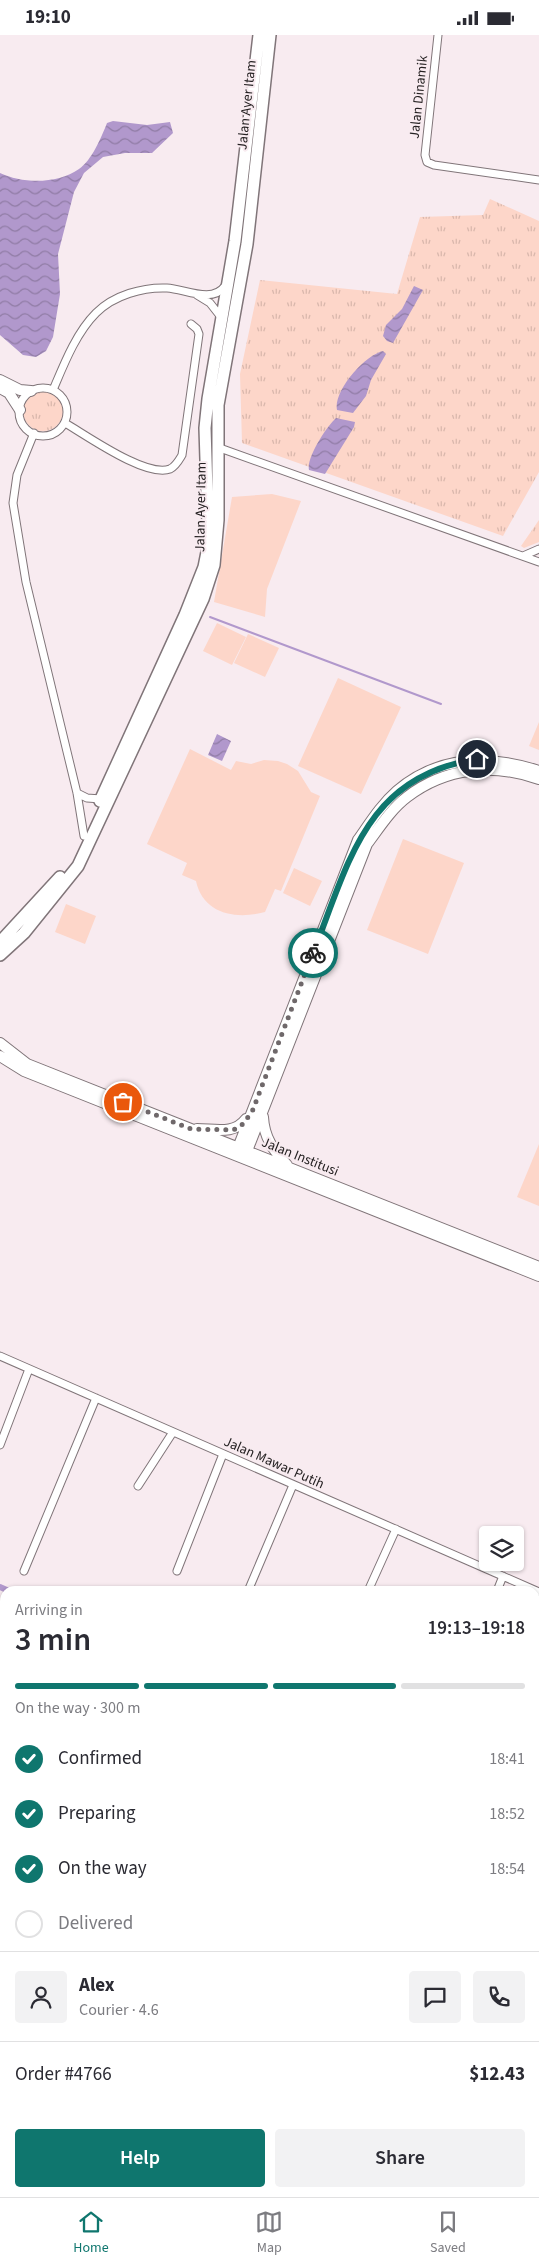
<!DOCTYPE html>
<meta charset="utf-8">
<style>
:root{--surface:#fff;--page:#f2f2f3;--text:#2b2b33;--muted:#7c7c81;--line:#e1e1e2;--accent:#0f766e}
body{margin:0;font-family:"Source Sans 3",sans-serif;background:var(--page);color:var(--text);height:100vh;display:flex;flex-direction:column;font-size:19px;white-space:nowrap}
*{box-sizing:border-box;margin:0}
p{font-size:16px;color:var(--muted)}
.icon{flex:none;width:28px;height:28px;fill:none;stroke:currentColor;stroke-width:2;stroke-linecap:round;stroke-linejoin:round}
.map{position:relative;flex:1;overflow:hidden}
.drawer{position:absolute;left:0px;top:1551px;width:540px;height:611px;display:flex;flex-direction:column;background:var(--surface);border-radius:15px 15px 0 0;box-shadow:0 1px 4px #0004}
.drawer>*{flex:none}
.controls{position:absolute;left:479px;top:1491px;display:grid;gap:10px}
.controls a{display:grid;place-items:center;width:45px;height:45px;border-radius:5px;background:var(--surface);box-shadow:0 1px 4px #0004;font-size:25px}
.pin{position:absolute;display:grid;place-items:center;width:42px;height:42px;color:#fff;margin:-21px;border:2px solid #fff;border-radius:50%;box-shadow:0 1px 5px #0007}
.courier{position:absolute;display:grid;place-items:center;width:50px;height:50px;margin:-25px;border:4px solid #0f766e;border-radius:50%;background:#fff;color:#222;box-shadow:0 1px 6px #0007}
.head em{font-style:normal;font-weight:600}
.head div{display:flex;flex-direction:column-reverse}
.head{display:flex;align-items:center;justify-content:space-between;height:85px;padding:0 15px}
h1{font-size:32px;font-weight:600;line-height:38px}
.bar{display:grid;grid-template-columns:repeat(4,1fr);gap:8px 5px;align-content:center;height:60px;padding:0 15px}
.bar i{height:6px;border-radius:4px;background:var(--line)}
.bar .active{background:var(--accent)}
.bar p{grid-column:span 4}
.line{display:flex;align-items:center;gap:12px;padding:0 15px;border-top:1px solid var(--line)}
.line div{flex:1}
.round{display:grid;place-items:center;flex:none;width:52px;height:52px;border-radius:5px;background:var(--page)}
ol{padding:0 15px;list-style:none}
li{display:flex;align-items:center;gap:15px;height:55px}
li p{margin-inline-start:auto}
li .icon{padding:5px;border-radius:50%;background:var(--accent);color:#fff;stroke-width:4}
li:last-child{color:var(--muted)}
li i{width:28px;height:28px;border:2px solid var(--line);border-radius:50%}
.action{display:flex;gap:10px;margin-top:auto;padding:10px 15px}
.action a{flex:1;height:58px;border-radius:5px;background:var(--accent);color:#fff;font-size:20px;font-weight:600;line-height:58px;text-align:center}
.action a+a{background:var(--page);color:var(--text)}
.status{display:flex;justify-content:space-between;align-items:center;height:35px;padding:0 25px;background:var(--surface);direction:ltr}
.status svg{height:14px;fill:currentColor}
.dock{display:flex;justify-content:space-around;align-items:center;height:70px;border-top:1px solid var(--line);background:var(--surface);font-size:14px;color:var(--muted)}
.dock a{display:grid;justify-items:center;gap:2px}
.dock .active{color:var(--accent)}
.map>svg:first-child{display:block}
</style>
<div class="status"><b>19:10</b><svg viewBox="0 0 49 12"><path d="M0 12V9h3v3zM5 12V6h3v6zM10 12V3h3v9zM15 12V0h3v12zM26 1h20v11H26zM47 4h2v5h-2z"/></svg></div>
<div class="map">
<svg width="539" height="2162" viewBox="0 0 539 2162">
<defs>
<pattern id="grass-tufts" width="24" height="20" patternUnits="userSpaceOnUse" patternTransform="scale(1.25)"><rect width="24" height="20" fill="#fdd6c9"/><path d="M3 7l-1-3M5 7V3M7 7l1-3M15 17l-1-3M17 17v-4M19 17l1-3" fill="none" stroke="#d9b7ac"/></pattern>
<pattern id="water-waves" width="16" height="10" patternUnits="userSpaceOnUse" patternTransform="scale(1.25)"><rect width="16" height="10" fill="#b198cc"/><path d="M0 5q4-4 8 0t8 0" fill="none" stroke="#907ca5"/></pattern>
</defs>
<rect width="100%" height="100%" fill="#f8ebf0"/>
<path fill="url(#grass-tufts)" d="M490,164l49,22v251l-36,64 -261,-93 -2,-69 20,-94 137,14 23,-77 63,-2z
M23 376a20 20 0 1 1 40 0a20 20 0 1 1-40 0Z
M539,485v22l-15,6 -3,-2z"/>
<path fill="#fdd6c9" d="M272,459l29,7 -34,88 -2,28 -51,-15 18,-105z
M217,588l29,14 -14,28 -29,-14z
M248,599l31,14 -14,29 -31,-14z
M338,643l63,29 -40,87 -63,-28z
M539,687v28l-10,-4z
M190,714l41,21 5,-9 15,3 13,-4 14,1 9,3 11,7 13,21 9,4 -39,95 -6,-2 -10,23c-29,8 -62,2 -69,-31l-14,-6 5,-12 -40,-19z
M403,804l61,24 -36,91 -61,-24z
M294,833l28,13 -12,25 -27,-13z
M66,869l30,12 -11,28 -30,-12z
M539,1109v62l-22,-9z"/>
<path fill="url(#water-waves)" d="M113,86l34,4 23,-3 3,11 -21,20h-27l-22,4 -19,16 -10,19 -16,62 2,40 -7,43 -7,14 -10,6 -13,-2 -23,-20v-162c23,11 58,11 79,-4 13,-9 22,-31 28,-46z
M414,251l9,4 -30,53 -6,-2 -4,-5 3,-11 16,-16z
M383,316l3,3 -15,26 -5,16 -13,17 -16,-3c-4,-19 28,-55 46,-59z
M336,383l19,4 -1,5 -29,47 -16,-4c-3,-12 18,-44 27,-52z
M217,699l14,7 -9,20 -14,-6z"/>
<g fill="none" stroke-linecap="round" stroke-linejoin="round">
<path stroke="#b198cc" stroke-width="2" d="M210,582l231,87"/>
<path stroke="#b198cc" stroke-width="6" d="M0,1552l9,4
M535,1788l4,2"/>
<defs>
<path id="street" d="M438,0l-13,120 2,7 7,3 105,15
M197,260l13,8 11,14
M19 377a24 24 0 1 1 48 0a24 24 0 1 1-48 0Z
M53,355c11,-26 23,-57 43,-77 18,-18 47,-26 71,-25 18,1 45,16 58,-2
M65,388c21,12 81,55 105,46 6,-3 9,-9 12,-14l17,-121 -2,-5 -6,-5
M34,398l-17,42 -4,28 13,79 51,211 7,43
M217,412l322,115
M523,521l16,-7
M77,758l10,5 14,1
M0,1321l539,236
M0,1410l29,-76
M138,1451l35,-54
M24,1536l72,-173
M177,1536l46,-117
M248,1556l45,-106
M368,1556l28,-62
M497,1556l6,-15
M535,1600l4,-11
M535,1642l4,-8
M535,1678l4,-11
M0,1764l5,-11
M535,1801l4,2
M0,1950l5,-13
M0,1956l5,2
M535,2000l4,-9
M0,2124l5,-11
M109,2162l2,-4"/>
<path id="secondary" d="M0,345l20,10 11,1
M0,353l9,5 11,17
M0,1008l27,21 512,203
M0,1021l24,15 515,205
M263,1082c1,20 10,33 24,48
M197,1094c18,0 37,6 49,-10
M236,1118l122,-313c12,-17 23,-35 39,-49 42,-36 92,-36 142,-20
M245,1121l122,-312c12,-16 24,-35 40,-47 39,-30 86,-34 132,-18
M0,1745l5,3
M535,1980l4,1"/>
<path id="primary" d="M100,766l85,-186 19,-48 4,-20v-24l-3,-95 3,-29 27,-158 24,-206
M0,907l60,-65
M0,920l24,-22 54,-67 125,-267 11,-34 4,-45v-115l29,-161 23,-209"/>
</defs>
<use href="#street" stroke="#807579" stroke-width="9"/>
<use href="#secondary" stroke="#807579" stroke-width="12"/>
<use href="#primary" stroke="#807579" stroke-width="14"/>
<use href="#street" stroke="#fff" stroke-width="7"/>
<use href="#secondary" stroke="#fff" stroke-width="10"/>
<use href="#primary" stroke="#fff" stroke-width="11"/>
</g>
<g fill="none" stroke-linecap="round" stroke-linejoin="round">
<path stroke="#6f686a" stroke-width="5" stroke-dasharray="0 9" d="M123,1067l68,27 42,1 8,-4 11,-14 61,-159"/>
<path stroke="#0f766e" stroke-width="6" d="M313,918c36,-90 52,-177 164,-194"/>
</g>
<g text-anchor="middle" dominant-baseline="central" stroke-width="4" stroke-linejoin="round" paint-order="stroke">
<g font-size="14" fill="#252122" stroke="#f8ebf0">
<text transform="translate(419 62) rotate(-84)">Jalan Dinamik</text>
<text transform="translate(247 70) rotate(-84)">Jalan Ayer Itam</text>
<text transform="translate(201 472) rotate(-89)">Jalan Ayer Itam</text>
<text transform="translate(300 1122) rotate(22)">Jalan Institusi</text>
<text transform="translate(274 1428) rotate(24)">Jalan Mawar Putih</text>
</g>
</g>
</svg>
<div class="controls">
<a><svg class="icon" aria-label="layers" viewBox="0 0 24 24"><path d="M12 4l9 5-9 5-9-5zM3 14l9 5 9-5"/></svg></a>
</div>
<div class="pin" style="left:123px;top:1067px;background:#ea580c"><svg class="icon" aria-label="bag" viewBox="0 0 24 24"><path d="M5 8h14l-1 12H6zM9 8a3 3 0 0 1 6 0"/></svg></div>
<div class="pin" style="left:477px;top:724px;background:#1f2937"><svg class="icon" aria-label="home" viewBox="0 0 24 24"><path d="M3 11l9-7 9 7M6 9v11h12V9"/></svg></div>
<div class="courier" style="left:313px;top:918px"><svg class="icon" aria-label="bike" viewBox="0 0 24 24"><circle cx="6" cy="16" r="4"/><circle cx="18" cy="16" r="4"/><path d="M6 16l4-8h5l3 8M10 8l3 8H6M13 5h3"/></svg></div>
<section class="drawer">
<div class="head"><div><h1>3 min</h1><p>Arriving in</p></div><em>19:13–19:18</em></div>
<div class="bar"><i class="active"></i><i class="active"></i><i class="active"></i><i></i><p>On the way · 300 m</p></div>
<ol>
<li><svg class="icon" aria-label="check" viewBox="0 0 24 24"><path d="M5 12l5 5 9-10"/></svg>Confirmed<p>18:41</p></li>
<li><svg class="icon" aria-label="check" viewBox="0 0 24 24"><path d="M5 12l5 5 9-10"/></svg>Preparing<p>18:52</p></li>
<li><svg class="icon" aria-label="check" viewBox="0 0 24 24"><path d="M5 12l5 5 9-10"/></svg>On the way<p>18:54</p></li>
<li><i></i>Delivered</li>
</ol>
<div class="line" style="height:90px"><a class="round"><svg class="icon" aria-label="person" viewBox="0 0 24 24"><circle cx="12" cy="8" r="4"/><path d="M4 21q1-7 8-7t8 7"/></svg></a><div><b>Alex</b><p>Courier · 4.6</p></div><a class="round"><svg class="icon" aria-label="chat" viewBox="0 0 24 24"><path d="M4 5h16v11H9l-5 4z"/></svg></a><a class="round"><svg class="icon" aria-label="phone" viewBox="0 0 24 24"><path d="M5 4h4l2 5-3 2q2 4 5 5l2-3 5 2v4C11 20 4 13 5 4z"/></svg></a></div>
<div class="line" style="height:65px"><div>Order #4766</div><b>$12.43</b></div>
<div class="action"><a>Help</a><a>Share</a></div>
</section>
</div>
<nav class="dock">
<a class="active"><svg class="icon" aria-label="home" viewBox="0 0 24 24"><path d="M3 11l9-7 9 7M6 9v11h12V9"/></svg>Home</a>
<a><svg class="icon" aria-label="map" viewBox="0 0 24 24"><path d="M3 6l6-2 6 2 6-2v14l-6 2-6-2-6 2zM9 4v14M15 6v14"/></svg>Map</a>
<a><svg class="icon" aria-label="saved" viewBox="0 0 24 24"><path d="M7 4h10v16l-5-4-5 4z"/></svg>Saved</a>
</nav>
